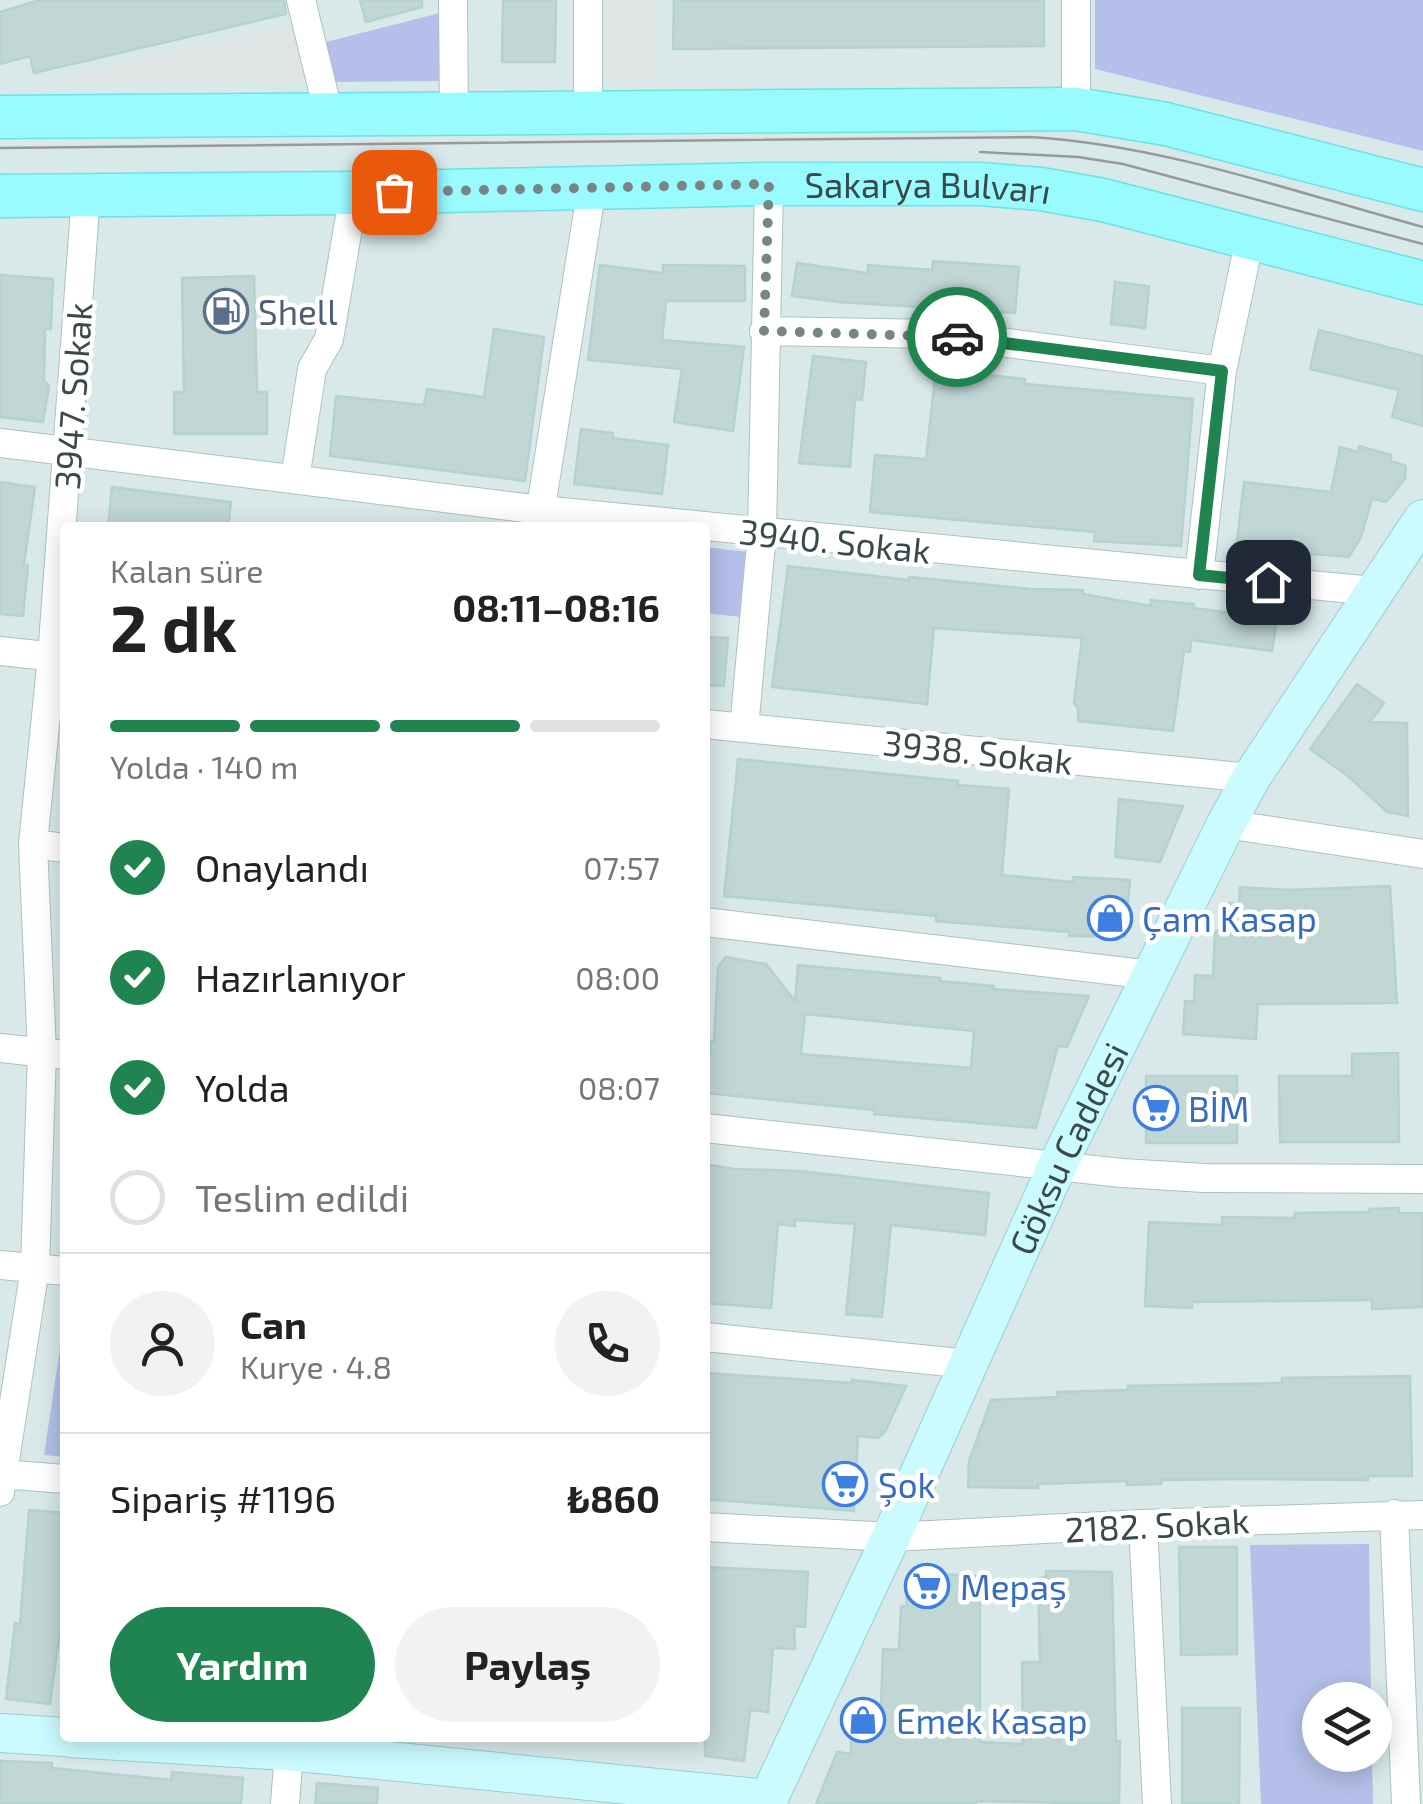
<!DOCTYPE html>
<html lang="tr">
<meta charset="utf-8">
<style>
:root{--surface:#fff;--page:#f2f2f2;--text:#222;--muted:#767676;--line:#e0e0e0;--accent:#1f844f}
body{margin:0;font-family:"Exo 2",sans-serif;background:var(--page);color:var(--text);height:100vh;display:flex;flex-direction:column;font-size:38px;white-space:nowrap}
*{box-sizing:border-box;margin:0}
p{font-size:32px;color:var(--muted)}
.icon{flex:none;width:55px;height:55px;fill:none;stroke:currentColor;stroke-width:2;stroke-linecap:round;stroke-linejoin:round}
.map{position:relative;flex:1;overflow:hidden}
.panel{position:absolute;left:60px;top:522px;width:650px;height:1220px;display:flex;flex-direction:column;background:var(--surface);border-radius:10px;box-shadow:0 5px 25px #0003}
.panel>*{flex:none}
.buttons{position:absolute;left:1302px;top:1682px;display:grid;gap:20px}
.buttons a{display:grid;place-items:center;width:90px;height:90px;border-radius:50%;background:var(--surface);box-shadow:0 5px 25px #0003;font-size:50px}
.pin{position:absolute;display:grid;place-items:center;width:85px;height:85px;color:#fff;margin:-42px;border-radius:20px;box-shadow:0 5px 15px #0006}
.courier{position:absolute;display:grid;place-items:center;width:100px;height:100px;margin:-50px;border:8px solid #1f844f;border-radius:50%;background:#fff;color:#222;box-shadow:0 2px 12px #0007}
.headline em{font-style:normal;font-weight:700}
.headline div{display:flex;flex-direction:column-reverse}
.headline{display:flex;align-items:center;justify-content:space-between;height:170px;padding:0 50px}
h1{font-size:65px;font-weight:700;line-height:75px}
.bar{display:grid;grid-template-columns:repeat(4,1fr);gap:15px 10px;align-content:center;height:120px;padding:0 50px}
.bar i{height:12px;border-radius:8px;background:var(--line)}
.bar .selected{background:var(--accent)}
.bar p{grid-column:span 4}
.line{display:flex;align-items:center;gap:25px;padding:0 50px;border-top:2px solid var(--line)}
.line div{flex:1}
.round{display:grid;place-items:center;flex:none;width:105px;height:105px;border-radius:52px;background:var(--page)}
ol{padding:0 50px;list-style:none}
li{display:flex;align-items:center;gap:30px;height:110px}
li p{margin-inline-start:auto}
li .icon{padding:10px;border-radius:50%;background:var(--accent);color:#fff;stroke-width:4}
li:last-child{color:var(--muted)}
li i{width:55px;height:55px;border:5px solid var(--line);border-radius:50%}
.cta{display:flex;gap:20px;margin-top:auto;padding:20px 50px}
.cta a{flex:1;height:115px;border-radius:60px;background:var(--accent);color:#fff;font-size:40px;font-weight:700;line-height:115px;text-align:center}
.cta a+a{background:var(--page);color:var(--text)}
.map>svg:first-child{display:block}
</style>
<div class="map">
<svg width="1423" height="1804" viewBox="0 0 1423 1804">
<rect width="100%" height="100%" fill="#ebf5f5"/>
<path fill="#d9e9e9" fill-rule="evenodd" d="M0,0h1423v1804h-1423zM65,528h640v1210h-640zM1320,1700h55v55h-55z"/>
<path fill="#b4c0e9" d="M1095,0h328v151l-328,-82z
M440,13v68l-106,1 -8,-40z
M705,547l43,5 -7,65 -36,-4z
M65,1315v142l-21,-2z
M1369,1544l2,156h-51v55h52l1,49h-112l-11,-259z"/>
<path fill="#dfe4e4" d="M588,0h67l1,79h-68z
M306,21l15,62 -291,3z"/>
<path fill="#c0d7d6" stroke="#b3d2d0" stroke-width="2.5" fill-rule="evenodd" d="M40,0h244l2,14 -252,59 -4,-17 -30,8v-52z
M360,0h62v7l-56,15z
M503,0h53l-1,62h-53z
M674,0h370v46l-371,3z
M933,261l86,6 -4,46 -177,-11 -46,-6 5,-33 71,10v-8l64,5z
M600,265l63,8v-8l82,1v35h-79l-4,39 82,7 -11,84 -59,-9 8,-53 -94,-9z
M0,275l53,4 -2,50 -6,-1 -1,53 5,5 -6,36 -43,-5z
M254,276l3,116h10v42h-93v-42h10l-2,-114z
M1115,282l34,4 -4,42 -34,-4z
M494,329l50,8 -19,144 -195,-25 6,-60 88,9 3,-16 57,8z
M1319,330l104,26v70l-31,-9 7,-27 -89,-21z
M813,356l53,6 -4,38 -7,-1 -5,68 -51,-4z
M936,369l89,10v5l168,15 -12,147 -87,-5 1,-9 -225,-20 5,-57 51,4z
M581,429l32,4v5l55,7 -6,49 -88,-10z
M1359,446l32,9v6l15,5 -1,13 -19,23 -14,-3 -11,38 -12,20 -62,-5 -1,4 -50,-6 8,-68 87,10 9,-45 18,5z
M0,482l35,5 -11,77 4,1 -5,51 -23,-2z
M112,487l119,15 -3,26h-120z
M788,566l121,14v-3l121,12 53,1v4l68,12v-6l43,4 -1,4 84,11 -5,32 -81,-11 -1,12 -6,-1 -11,80 -95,-10v-13l-4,-5 8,-65 -148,-10 -7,76 -155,-17z
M705,637l23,1 -4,48 -19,-1z
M1357,684l27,19 -14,19 37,1 1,93 -21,-4 -39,-36 -38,-27z
M738,759l220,22v4l51,4 -7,86 71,7v-5l57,3 -5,57 -56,-1v-4l-133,-11v-5l-212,-20z
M1119,799l64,7 -23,56 -45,-5z
M1390,886l7,117 -139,1 -2,35 -73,-5 2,-33 9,1 1,-27 18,1 2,-44 12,-5 2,-24h10l1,-16 48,3z
M726,957l40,7 29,37 3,-36 142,13v3l54,5 -1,3 96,7 -22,51 -9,-1 -22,82 -162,-14v-4l-169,-17 6,-52h3l4,-74zM805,1014l169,17 -3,37 -170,-14z
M1398,1053l1,89h-119l-1,-66h73v-22z
M1146,1076h91v67h-91z
M705,1164l29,5 66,2 189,22 -4,42 -94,-10 -9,92 -36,-3 9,-90 -60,-4v6l-17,-2 -7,84 -66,-5z
M1399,1208v5h24v94l-51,2v-9l-180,2v6l-47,-2 4,-84 73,3v-8l73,1v-5l74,-1v-3z
M705,1373l147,10v-3l54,6 -21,46 -7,6 -20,-2 -4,75 -149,-12z
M1410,1376l2,100h-44v4l-123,-1 -84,1v4l-34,1v-4l-89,3v4l-70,-1 1,-26 22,-61 67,-3 -1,-5 71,-2v-4l154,-3v-5z
M29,1510l36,3v81l-15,110 -44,-5 9,-76 5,1z
M1179,1547h58v107l-56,1z
M705,1567l103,5 -3,55 -11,-1 1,23 -22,-1 -5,64 -18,-2 -6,51 -39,-5z
M1046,1571l66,1 4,169h4l-1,63 -143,-3v3h-160l21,-52 14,2v-36l8,-14h22l2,-55 16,1 2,-43 6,-2 -1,-14 7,-1 1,-17 66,3v166l43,2 -1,-82h18l-2,-84 8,-1z
M1182,1708h58l-1,96h-57z
M0,1761l52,2v5l119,12 1,-8 71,6 -2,26h-241z
M317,1783l61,5 -1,16h-62z"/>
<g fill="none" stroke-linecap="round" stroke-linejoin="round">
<defs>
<path id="street" d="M301,0l28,115
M453,0l1,114
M588,0v113
M1076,109v-109
M764,331l174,3 284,37
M0,443l541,67 832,81
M295,479l17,-110 17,-30 25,-146
M538,526l54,-339
M1199,575l23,-204 28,-133
M0,651l65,7
M705,724l546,54
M744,728l18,-195 7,-349
M1226,824l197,30
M33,844l32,4
M705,922l446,53
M0,1048l65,7
M705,1128l417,45 82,5 219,1
M0,1265l65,6
M705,1337l264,27
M0,1474l65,5
M0,1492l35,-224 7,-216 -9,-208 19,-187 34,-462
M1394,1514l12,290
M1143,1524l14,280
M705,1527l186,10 252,-13 280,-9
M285,1804l5,-66"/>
<g id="secondary">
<path d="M0,1733l65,4"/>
<path d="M70,1738l218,13 480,48"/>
<path id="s1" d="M766,1804l125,-267 167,-373 168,-340 25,-46 172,-259"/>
</g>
<g id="primary">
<path d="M0,117l1076,-8 90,15 257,66"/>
<path id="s2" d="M0,196l354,-3 415,-9h211l61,5 62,11 320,83"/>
</g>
</defs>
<use href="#street" stroke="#adc1c1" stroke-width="30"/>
<use href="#secondary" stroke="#98ced2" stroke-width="40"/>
<use href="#primary" stroke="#69e2e5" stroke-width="45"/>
<use href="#street" stroke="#fff" stroke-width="28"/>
<use href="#secondary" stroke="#cbfbff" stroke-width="38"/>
<use href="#primary" stroke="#9afbff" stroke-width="42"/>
<path stroke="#999" stroke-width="2.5" d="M0,148l1030,-11c134,8 264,55 393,90
M980,152l98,5 45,7 300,80"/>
</g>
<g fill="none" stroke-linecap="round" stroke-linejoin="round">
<path stroke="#778685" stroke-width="10" stroke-dasharray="0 18" d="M394,192l375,-8 -5,147 193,6"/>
<path stroke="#1f844f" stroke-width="12" d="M957,337l265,34 -23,204 69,7"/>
</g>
<defs>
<symbol id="fuel-ring" viewBox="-11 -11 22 22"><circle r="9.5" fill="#fff" stroke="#5c6f8a" stroke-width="1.5"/><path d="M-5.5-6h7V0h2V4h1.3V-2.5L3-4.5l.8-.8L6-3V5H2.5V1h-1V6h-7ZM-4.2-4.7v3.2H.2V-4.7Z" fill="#5c6f8a"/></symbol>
<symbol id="shop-ring" viewBox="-11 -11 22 22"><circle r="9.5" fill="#fff" stroke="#3f7fe0" stroke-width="1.5"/><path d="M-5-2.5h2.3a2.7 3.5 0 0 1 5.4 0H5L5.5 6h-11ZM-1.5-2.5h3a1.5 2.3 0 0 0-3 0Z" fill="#3f7fe0"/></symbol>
<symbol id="supermarket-ring" viewBox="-11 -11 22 22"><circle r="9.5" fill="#fff" stroke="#3f7fe0" stroke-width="1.5"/><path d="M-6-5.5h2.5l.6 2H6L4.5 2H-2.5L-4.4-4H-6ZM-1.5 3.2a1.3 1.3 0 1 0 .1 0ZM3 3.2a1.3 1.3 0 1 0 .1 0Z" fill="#3f7fe0"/></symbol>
</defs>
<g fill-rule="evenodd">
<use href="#fuel-ring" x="201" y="286" width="50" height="50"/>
<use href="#shop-ring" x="1085" y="893" width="50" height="50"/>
<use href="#supermarket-ring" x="1131" y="1083" width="50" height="50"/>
<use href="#supermarket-ring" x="820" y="1459" width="50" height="50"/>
<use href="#supermarket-ring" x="902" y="1561" width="50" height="50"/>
<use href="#shop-ring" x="838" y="1695" width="50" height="50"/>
</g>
<g text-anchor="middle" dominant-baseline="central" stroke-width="9" stroke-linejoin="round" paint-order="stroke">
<g font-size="35" fill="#384a49" stroke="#fff">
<text stroke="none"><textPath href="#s2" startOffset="928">Sakarya Bulvarı</textPath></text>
<text transform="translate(72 396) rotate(-86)">3947. Sokak</text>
<text transform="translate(835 540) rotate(6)">3940. Sokak</text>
<text transform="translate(978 751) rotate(6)">3938. Sokak</text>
<text stroke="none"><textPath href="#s1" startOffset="722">Göksu Caddesi</textPath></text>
<text transform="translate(1157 1524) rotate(-3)">2182. Sokak</text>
</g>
<g font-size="35" fill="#4e5e75" stroke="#fff" text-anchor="start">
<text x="258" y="311">Shell</text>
</g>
<g font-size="35" fill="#366cbe" stroke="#fff" text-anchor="start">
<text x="1142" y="918">Çam Kasap</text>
<text x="1188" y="1108">BİM</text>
<text x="878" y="1484">Şok</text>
<text x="960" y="1586">Mepaş</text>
<text x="896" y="1720">Emek Kasap</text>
</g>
</g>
</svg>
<div class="buttons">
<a><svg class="icon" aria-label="layers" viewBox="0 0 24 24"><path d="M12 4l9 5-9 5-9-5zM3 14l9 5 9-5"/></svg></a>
</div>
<div class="pin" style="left:394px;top:192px;background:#ea580c"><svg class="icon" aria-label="bag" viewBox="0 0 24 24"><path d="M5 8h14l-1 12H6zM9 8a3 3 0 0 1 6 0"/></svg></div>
<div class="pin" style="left:1268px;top:582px;background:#1f2937"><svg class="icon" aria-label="home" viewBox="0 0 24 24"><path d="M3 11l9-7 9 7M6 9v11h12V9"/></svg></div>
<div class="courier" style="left:957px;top:337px"><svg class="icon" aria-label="car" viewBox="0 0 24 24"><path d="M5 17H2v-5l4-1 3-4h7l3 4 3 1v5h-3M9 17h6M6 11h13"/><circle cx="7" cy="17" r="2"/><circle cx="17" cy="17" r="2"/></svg></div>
<section class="panel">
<div class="headline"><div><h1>2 dk</h1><p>Kalan süre</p></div><em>08:11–08:16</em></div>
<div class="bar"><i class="selected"></i><i class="selected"></i><i class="selected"></i><i></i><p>Yolda · 140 m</p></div>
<ol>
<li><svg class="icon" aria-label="check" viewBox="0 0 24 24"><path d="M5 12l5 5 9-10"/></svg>Onaylandı<p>07:57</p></li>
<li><svg class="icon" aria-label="check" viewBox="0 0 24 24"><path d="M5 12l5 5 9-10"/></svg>Hazırlanıyor<p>08:00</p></li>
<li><svg class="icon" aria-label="check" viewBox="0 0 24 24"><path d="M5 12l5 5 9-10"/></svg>Yolda<p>08:07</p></li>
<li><i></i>Teslim edildi</li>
</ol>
<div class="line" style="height:180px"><a class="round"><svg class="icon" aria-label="person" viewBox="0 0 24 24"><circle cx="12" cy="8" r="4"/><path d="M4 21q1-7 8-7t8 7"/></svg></a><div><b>Can</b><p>Kurye · 4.8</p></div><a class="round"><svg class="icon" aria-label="phone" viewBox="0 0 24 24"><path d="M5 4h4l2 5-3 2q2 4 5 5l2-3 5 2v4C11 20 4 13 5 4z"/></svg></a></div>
<div class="line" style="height:130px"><div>Sipariş #1196</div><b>₺860</b></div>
<div class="cta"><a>Yardım</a><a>Paylaş</a></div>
</section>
</div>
